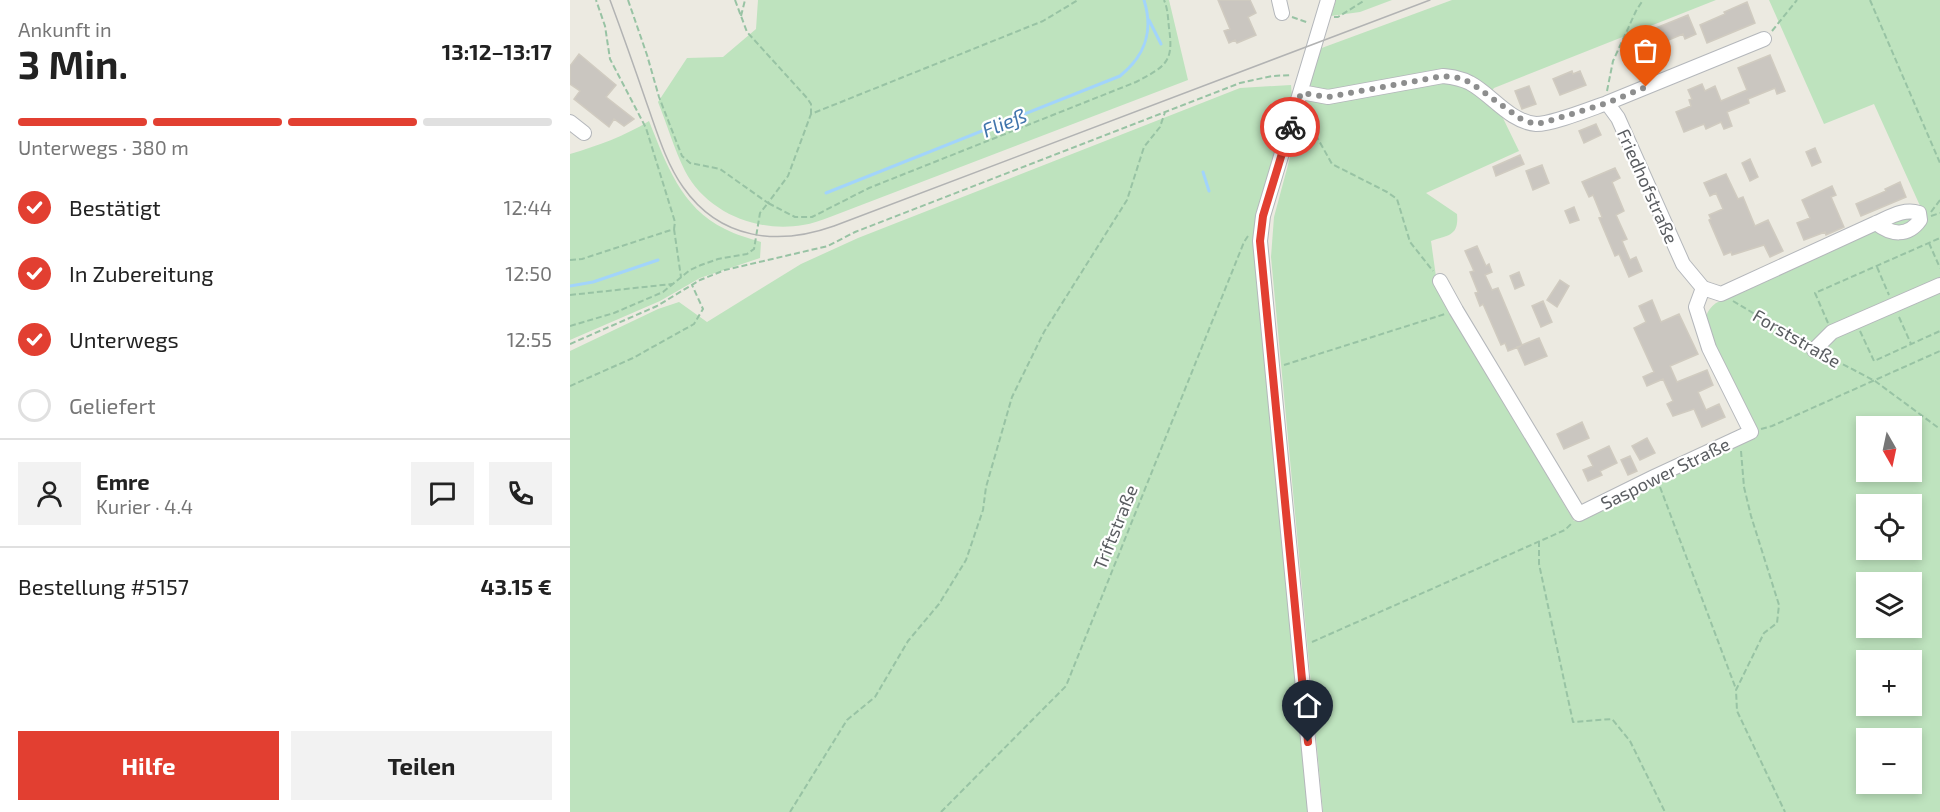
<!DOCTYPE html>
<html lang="de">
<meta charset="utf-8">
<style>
:root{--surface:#fff;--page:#f2f2f2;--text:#222;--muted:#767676;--line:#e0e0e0;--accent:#e23f31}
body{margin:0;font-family:"Exo 2",sans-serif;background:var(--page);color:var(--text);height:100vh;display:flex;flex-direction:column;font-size:22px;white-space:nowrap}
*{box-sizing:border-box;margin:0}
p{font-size:20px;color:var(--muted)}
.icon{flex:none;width:33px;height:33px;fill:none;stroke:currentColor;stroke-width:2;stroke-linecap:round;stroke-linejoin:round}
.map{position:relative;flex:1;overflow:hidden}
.side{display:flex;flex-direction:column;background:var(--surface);width:570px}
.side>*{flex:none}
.needle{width:39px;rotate:171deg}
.tools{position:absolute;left:1286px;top:416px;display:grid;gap:12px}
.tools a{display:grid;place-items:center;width:66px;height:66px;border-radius:0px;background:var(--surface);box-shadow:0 3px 9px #0003;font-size:30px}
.pin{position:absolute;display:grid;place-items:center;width:51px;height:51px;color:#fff;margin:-62px -26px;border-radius:50% 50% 50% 0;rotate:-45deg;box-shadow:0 0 6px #0007}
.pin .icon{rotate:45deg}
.courier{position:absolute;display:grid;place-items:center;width:60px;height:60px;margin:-30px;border:4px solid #e23f31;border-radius:50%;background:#fff;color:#222;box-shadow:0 2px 8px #0007}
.head em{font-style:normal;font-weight:700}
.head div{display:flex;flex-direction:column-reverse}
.head{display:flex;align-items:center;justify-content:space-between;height:102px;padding:0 18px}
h1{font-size:39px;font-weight:700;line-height:45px}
.bar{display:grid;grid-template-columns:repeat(4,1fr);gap:9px 6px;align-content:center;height:72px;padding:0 18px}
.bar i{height:8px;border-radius:4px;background:var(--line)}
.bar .current{background:var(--accent)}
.bar p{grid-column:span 4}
.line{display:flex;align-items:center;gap:15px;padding:0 18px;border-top:2px solid var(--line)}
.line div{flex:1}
.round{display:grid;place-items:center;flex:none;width:63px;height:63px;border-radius:0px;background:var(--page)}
ol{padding:0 18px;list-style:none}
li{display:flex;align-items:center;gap:18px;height:66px}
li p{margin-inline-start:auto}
li .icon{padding:6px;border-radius:50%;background:var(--accent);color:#fff;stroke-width:4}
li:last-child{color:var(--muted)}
li i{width:33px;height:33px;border:3px solid var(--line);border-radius:50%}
.action{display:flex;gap:12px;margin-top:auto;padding:12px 18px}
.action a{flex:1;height:69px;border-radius:0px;background:var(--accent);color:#fff;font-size:24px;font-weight:700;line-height:69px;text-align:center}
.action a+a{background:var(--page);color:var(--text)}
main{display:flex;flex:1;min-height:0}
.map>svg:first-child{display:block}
</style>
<main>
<section class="side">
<div class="head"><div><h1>3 Min.</h1><p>Ankunft in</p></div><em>13:12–13:17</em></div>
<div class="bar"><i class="current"></i><i class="current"></i><i class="current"></i><i></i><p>Unterwegs · 380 m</p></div>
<ol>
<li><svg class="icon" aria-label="check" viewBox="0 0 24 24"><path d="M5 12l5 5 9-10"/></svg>Bestätigt<p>12:44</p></li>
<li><svg class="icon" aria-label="check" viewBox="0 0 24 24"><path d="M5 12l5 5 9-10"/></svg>In Zubereitung<p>12:50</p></li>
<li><svg class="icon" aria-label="check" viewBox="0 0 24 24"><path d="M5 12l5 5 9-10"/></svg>Unterwegs<p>12:55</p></li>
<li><i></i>Geliefert</li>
</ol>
<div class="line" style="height:108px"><a class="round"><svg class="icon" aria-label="person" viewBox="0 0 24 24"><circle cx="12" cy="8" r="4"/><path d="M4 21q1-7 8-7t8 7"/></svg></a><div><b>Emre</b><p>Kurier · 4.4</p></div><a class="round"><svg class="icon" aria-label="chat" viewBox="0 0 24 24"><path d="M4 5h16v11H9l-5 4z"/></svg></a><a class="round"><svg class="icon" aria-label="phone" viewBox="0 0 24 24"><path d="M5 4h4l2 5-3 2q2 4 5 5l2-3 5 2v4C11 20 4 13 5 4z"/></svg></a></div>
<div class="line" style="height:78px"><div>Bestellung #5157</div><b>43.15 €</b></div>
<div class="action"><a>Hilfe</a><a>Teilen</a></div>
</section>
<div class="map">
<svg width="1370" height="812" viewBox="0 0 1370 812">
<rect width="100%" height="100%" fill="#eceae1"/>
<path fill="#bee3be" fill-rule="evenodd" d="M188,0h411l19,80 -358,137c-9,3 -18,7 -27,8 -45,8 -96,-12 -118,-54 -11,-22 -18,-47 -27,-69l29,-44 36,-1 33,-28z
M766,0h56l-32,12 -29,4z
M882,0h264l-222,88 -7,10 14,16 18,37 -93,42 31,21c2,22 -8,21 -26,27l7,50 136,230 182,-87c-10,-21 -50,-98 -50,-116 1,-7 5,-11 10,-15l205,-95 -47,-104 -50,20 -55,-124h171v812h-617l-52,-555 3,-40 45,-168zM1296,426h45v45h-45zM1296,504h45v45h-45zM1296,582h45v45h-45zM1296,660h45v45h-45zM1296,738h45v45h-45z
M721,85l1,11 -35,114 -2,56 53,546h-738v-461l88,-42 21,-7 28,20 94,-58 57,-26 382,-150z
M79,121c17,42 32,87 76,108 11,6 24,9 36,13l-1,16 -60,20 -40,23 -90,39v-186c27,-8 55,-18 79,-33z"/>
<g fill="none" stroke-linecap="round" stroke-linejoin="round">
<path stroke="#a2d4fb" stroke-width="3" d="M579,20l12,24
M633,172l6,19
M256,193l294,-117c25,-20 34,-44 24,-76
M0,286l23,-4 65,-22"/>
</g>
<path fill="#cac6c0" stroke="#d0cbc0" stroke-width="1.5" d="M648,0h32l6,13 -8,4 8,18 -19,8 -2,-3 -6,3 -5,-12 6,-2z
M1177,2l8,21 -48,20 -7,-18 25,-11 -1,-2z
M1118,15l8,19 -11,5 -2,-5 -24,10 3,12 -6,2 2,7 -11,3 -8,-24 15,-5 -3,-9z
M9,54l37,31 -10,12 28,22 -10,7 -10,-7 -5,8 -35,-28 6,-8 -10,-7v-18z
M1200,55l15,36 -8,3 -2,-6 -27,11 1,4 -22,9 5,14 -8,3 -3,-7 -15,7 -2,-5 -20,8 -8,-20 15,-6 -2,-6 3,-1 -4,-9 14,-6 3,7 10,-5 6,15 26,-11 -9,-22z
M1002,71l1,3 7,-3 6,14 -26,10 -7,-16z
M959,86l7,18 -14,5 -7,-18z
M1026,124l5,11 -17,8 -5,-12z
M1245,148l6,14 -9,4 -6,-14z
M950,155l4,9 -28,12 -3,-9z
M1180,159l8,18 -8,4 -8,-18z
M972,165l7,18 -16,7 -7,-19z
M1045,168l5,10 -8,4 12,29 -8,4 11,24 -5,2 8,19 6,-3 6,14 -13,6 -10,-23 -4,2 -16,-38 3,-1 -9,-22 -4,2 -7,-15z
M1156,174l12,25 5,-2 12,29 13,-6 15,31 -13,6 -6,-12 -32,10 -1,-3 -7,3 -15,-35 2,-1 -2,-4 14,-6 -7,-16 -6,3 -6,-13z
M1330,182l6,15 -45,19 -5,-12 30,-13 -1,-2z
M1262,186l4,9 -5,2 13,30 -18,8 -1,-3 -21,8 -7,-17 13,-5 -8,-18z
M1004,207l5,13 -9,3 -5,-12z
M907,246l9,20 3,-2 3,8 -7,3 7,15 6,-2 24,57 17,-7 8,18 -22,9 -8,-18 4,-1 -13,5 -3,-8 -4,2 -18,-41 -3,2 -5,-13 3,-1 -8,-20 4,-1 -9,-20z
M949,272l5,13 -9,4 -5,-13z
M990,280l9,6 -12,21 -10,-7z
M1082,300l9,22 18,-8 19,40 -28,12 7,16 30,-12 6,15 -15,7 8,18 13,-6 6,13 -23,10 -8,-18 -21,7 -6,-12 6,-3 -10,-22 -16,7 -4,-9 11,-5 -20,-44 12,-6 -7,-16z
M973,301l9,21 -11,5 -9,-21z
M1012,422l7,16 -25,11 -7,-15z
M1077,438l8,15 -15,7 -8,-14z
M1039,446l8,17 -17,8 2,4 -14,6 -5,-11 10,-4 -5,-10z
M1060,456l7,15 -9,4 -7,-15z"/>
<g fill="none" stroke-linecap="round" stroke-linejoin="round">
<defs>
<path id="minor" d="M709,0l3,13
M731,92l27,5 115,-21c9,1 18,2 27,7 21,11 40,39 66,41 17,0 54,-15 71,-21l11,15 65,146 20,24
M1037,103l157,-64
M0,122l14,11
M870,281l16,29 123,204 77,-38 95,-44 -42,-84 -13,-41 7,-19
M1133,288l18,6 155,-71c14,-6 28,-15 43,-10l1,7c-12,17 -29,15 -44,3
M1244,350l18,-18 108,-47
M745,812l-55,-571 3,-25 65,-216"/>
</defs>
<use href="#minor" stroke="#b4b7bb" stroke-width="16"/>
<path stroke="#98c3a4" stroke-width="2" stroke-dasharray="6 3" stroke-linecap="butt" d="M58,0l19,55 12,42 23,59 8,7 30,6 48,34 20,-27 23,-62 232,-93 35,-21
M165,0l12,32 60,66 4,6v10
M1300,0l70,163
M171,16l4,-16
M722,17l17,6
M764,17h4l27,-17
M1202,31l25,-31
M1037,91l6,-30 23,-50 7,-11
M737,109l11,30 14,25 55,28 10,7 13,43 23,29
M1361,212l9,-12
M1361,216l9,-3
M104,229l7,48
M1359,243l11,25
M0,260l12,-1 92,-30 1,-7 -29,-94 -36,-69 -5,-33 -9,-26
M1307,267l12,28
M0,295l102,-11
M1163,301l70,42
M1329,317l12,27
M1258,323l-13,-30 125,-55
M0,326l44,-13 49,-21 27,-22 11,-5 17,-6 29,-5 7,-5 6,-36 8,-10 27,14h17l57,-29 267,-106c30,-16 38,-20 33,-54 -1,-9 -1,-19 -5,-28
M1290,331l14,30 66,-30
M0,344l87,-38 43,-26 25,-10 103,-24 27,-14 385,-149 32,-7 20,-1
M1257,356l48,25 65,48
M714,365l161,-51
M0,386l63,-28 61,-34 9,-15 -11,-24
M1191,429l11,-3 168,-75
M1171,451l3,36 7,29 28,89 -2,18 -13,10 -28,57 1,21 48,101
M1090,487l76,202
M969,541v23l34,158 39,-3 18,22 35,71
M742,642l253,-112 6,-6
M220,812l57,-92 28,-23 33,-56 31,-37 27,-44 17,-50 3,-23 26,-90 32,-65 83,-132 17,-53 16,-20 5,-15
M371,812l125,-126 178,-444 4,-6"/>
<use href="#minor" stroke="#fff" stroke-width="14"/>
<path stroke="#b2b3b3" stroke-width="1.5" d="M40,0c13,35 25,69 37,104 10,28 19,59 36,83 37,53 95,59 151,39l596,-226"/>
</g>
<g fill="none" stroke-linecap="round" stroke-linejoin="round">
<path stroke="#8d8e8e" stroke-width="6" stroke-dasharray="0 10.8" d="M720,127l11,-34 27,4 115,-21 17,2 11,5 50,36 14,5 11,-2 61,-19 39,-16"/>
<path stroke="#e23f31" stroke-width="8" d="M720,127l-27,89 -3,25 48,501"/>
</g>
<g text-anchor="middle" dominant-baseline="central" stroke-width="4.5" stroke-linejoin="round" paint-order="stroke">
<g font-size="18" fill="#5a5d61" stroke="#fff">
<text transform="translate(1078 186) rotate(66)">Friedhofstraße</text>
<text transform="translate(1227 338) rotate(30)">Forststraße</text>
<text transform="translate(1095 473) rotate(-26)">Saspower Straße</text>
<text transform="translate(545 527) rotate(-68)">Triftstraße</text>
</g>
<g font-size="20" font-style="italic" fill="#4175ac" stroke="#fff">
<text transform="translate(434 122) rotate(-22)">Fließ</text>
</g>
</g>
</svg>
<div class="tools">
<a><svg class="needle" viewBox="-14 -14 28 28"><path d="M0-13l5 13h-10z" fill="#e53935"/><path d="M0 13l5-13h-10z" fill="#767676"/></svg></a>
<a><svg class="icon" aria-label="locate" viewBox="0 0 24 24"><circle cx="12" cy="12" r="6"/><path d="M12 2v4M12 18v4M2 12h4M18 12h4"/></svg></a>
<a><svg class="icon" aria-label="layers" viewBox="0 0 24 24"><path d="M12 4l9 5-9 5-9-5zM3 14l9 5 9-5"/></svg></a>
<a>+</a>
<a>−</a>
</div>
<div class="pin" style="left:1076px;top:87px;background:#ea580c"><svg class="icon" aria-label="bag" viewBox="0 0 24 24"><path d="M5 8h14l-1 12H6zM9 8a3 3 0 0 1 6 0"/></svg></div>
<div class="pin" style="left:738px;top:742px;background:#1f2937"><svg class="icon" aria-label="home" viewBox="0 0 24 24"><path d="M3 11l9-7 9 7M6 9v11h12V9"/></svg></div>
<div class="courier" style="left:720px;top:127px"><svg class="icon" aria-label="bike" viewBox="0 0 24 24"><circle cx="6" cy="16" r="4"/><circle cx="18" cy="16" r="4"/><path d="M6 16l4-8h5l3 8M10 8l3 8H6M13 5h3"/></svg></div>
</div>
</main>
